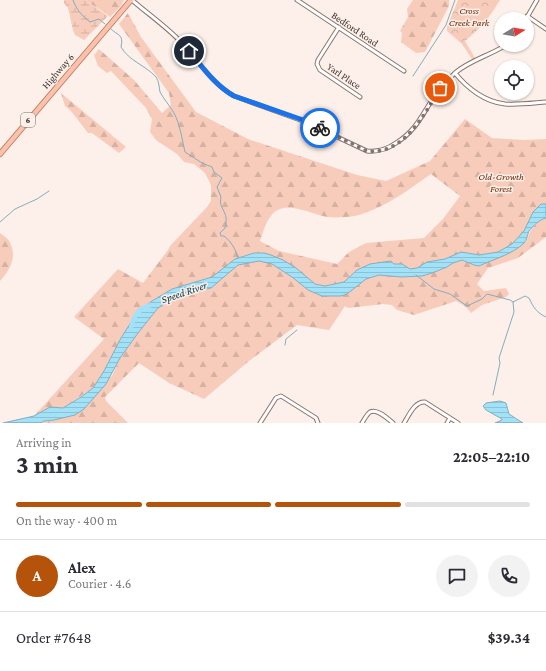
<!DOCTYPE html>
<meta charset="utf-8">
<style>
:root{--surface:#fff;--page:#f2f2f3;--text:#2b2b33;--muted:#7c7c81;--line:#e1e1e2;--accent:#b45309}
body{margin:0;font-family:"Crimson Pro",serif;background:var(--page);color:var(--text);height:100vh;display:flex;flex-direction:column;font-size:15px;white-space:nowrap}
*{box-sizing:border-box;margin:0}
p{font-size:13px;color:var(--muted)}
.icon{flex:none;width:22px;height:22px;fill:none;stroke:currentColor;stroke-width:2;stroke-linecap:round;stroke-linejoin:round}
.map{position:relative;height:423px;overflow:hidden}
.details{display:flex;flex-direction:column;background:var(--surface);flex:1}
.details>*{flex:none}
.needle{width:26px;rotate:79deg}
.tools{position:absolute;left:494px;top:12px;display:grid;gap:8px}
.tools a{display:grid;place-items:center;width:40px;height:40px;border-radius:50%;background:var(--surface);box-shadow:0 1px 3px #0004;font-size:20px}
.pin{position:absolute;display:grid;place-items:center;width:34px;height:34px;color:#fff;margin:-17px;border:2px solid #fff;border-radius:50%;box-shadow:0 1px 4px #0007}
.courier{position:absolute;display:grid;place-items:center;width:40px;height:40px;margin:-20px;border:3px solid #1a73e8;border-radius:50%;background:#fff;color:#222;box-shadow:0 1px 5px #0007}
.head em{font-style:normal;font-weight:700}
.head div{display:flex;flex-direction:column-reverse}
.head{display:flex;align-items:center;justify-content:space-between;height:68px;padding:0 16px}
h1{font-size:26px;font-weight:700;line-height:30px}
.bar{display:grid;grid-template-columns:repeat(4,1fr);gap:6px 4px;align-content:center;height:48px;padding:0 16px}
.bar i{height:5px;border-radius:3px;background:var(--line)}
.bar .current{background:var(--accent)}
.bar p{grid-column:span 4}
.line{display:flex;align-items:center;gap:10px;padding:0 16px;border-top:1px solid var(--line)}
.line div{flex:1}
.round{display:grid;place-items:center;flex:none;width:42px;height:42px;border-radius:21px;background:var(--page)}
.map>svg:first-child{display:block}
</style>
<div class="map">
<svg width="546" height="423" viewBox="0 0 546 423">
<defs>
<pattern id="forest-firs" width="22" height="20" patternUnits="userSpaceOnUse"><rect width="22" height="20" fill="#f8ccbb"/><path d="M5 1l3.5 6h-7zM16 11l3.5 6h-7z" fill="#d6b0a1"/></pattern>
<pattern id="wetland-marsh" width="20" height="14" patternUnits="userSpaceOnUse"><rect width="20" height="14" fill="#f8ccbb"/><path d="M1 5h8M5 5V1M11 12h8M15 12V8" fill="none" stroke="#d6b0a1"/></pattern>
<pattern id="park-crowns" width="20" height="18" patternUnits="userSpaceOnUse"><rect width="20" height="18" fill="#f8ccbb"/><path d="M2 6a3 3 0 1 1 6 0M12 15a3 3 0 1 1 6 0" fill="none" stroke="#d6b0a1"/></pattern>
<pattern id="water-rules" width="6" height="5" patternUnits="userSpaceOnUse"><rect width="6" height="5" fill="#a1e2f9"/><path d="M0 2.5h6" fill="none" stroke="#8cc2d6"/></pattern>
</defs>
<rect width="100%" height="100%" fill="#fdefe9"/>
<path fill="url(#forest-firs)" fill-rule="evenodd" d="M85,0h39l-4,7 -10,10c-7,-7 -17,-11 -25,-17z
M413,0h36v6l-24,46 -9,1 -15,-11 1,-9 -2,-2 8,-14 -1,-8z
M128,13l13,24 55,75 52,27 109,36 29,6 44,-20 35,-42 27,19 32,2 22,-1v65l-5,1 -17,26 -12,13 -14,8 -19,3 -18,-3 -16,7 -18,3 -10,6 -7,1 -8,-5h-8l-3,-3 -21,3 -13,6 -13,12 -19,4 -10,-2 -19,-16 -13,-8 -37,-5 -11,4 -23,18 -40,12 -20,13 -15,12 -16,24 -11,25 -17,25 -30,20 -13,-1 -16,9 70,-77 -30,-22 44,-48 25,14 25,-33 2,-4 37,-39 4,-6v-16l-6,-12 -11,-9 -10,-2 -7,-8 -21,-14 -6,-8 2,-13 -6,-11 -35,-37 -4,2 -9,-7 -4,-11 5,-6 35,31 28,33 9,-8 -2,-12 -50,-69zM431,174l29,22 -17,23 -19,19 -58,5 -17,9 -12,12 -58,-13 -19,-10c3,-8 5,-18 11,-25 12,-18 41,-1 57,1 9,1 23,0 31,-2 27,-8 49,-25 72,-41z
M61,93l65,54 -7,6 -27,-20h-4l-17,-22 -6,-5z
M546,218v19l-28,21 -30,10 -11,16 7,7 22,-3 3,6 -3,3 -24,8 -11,8 -5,-6 -10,-6 -42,14 -17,-5 -5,-5 -9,-1 -35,4 -3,-2 -16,24 -32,-5 -48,36 -45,38 -35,-16 -30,-20 -34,34 1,4 22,22h-87l3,-2 10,-1 58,-44 8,-18 18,-25 20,-25 16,-11 37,-9 27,-23 21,-4 13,3 20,13 16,13 14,6 25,-2 19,-15 13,-4 22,2 21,-1 10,-3 15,-6 6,-4 9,-3 12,5 52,-23c3,-10 9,-21 20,-24z
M0,233c3,2 7,5 9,8 9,15 1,29 -9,40z"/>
<path fill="url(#wetland-marsh)" d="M64,0h21l23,16 -24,24 -9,-5 -2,-5 -5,-22 -4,-5z"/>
<path fill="url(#park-crowns)" d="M458,0h42c-10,17 -19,28 -35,41l10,17 -3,1 -10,-15 -15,-13v-4z"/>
<path fill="url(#water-rules)" stroke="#83aebd" d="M541,204h5v14c-6,1 -13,8 -17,13 -2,4 -2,9 -5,12 -11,11 -30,16 -45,23l-5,-1 -12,-5 -9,3 -6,4 -15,6 -10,3 -21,1 -22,-2 -13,4 -19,15 -6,2h-19l-14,-6 -16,-13 -20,-13 -13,-3 -21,4 -27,23 -37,9 -16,11 -20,25 -18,25 -14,26 -22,25 -9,6 -21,5 -10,1 -3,2h-38l31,-7 16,-9 13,1 18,-11 12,-9 11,-17 17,-33 16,-25 15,-12 20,-12 40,-12 23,-18 19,-6h10l7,2 12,5 13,8 19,16 10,2 19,-4 13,-12 13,-6 21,-3 3,3h8l8,5 7,-1 10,-6 18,-3 16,-7 18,3 19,-3 14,-8 12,-13 9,-19z
M500,401l6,2 3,11 14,9h-28l7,-3v-1l-16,-9 -3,-4 3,-3z"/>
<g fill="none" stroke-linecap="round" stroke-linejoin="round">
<path stroke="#83aebd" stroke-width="1" d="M73,0c3,9 9,16 17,22l9,-3 6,5
M111,29c7,7 13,5 10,18 8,14 24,18 35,30 3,4 3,10 4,15 3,6 10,14 14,21 6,11 8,26 11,39l17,11 10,4 2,5 8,6 -5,9 4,10c-2,8 2,11 4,17 2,4 1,10 0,14l-5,5 1,3h3c7,5 12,14 14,22
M413,76l33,-51 9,-25
M0,222l15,-13 22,-10 12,-8
M416,275l18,14 16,5 17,12 15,-7 5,-5 23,6 3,2 12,-6 4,2c4,9 8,15 17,19
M285,345l1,-6 11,-9
M493,395l7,-32 -1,-5 15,-46 -1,-10"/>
<path stroke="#a1e2f9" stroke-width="4.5" d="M131,328c3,-13 7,-19 20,-23"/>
<defs>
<path id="minor" d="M132,0c16,14 35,27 50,43 17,18 30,41 52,53l69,25 64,30c11,1 19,-1 29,-8 24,-15 27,-33 44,-54 4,-6 10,-11 15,-16 15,-13 34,-17 51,-28
M297,0l107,71
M527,16l19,13
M526,19l11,-19
M339,27l-21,33 -1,4 3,6 40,27
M455,73c12,15 30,29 50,31 13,1 28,-1 41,-2
M260,423l16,-25 5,-2 35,22 2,5
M362,423c2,-3 5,-9 8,-11 7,-4 18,7 23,11
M404,423c5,-8 11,-22 21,-21l33,21
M447,423l3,-5"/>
<path id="primary" d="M0,154l131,-154"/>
</defs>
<use href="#minor" stroke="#8a746c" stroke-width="5"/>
<use href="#primary" stroke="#b7755a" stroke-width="6"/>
<use href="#minor" stroke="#fff" stroke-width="3"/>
<use href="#primary" stroke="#fbc1aa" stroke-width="4.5"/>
</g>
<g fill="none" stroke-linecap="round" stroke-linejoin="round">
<path stroke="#807571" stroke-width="4" stroke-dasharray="0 7.2" d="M320,128l47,23c37,4 57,-36 73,-63"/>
<path stroke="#1a73e8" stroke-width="5" d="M189,51c14,17 27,35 45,45l69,24 17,8"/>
</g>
<g text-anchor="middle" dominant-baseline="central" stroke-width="3" stroke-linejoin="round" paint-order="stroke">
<rect fill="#fdefe9" stroke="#776c68" stroke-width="1" x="21" y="113" width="14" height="14" rx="3"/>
<g font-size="9" font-weight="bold" fill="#3d3430">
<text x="28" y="120">6</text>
</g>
<g font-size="10" font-style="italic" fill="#6b2909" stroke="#fdefe9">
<text x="469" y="10">Cross<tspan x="469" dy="12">Creek Park</tspan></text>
<text x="501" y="176">Old-Growth<tspan x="501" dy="12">Forest</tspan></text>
</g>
<g font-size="10" fill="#3d3430" stroke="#fdefe9">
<text transform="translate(355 29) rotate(34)">Bedford Road</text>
<text transform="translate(58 71) rotate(-49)">Highway 6</text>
<text transform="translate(344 76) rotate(34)">Yarl Place</text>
</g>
<g font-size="11" font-style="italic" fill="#003b4b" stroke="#fdefe9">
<text transform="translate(184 292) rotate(-19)">Speed River</text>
</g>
</g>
</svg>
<div class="tools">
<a><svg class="needle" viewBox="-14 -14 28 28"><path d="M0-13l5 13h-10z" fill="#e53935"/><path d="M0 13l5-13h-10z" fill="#7c7c81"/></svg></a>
<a><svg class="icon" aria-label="locate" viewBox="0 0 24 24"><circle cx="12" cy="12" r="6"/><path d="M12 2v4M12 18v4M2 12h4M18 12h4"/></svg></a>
</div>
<div class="pin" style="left:440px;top:88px;background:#ea580c"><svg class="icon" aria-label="bag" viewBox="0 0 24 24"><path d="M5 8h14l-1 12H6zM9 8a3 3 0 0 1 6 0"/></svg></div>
<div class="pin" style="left:189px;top:51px;background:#1f2937"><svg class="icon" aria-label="home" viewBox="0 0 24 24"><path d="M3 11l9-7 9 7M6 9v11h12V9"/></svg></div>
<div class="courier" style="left:320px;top:128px"><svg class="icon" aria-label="bike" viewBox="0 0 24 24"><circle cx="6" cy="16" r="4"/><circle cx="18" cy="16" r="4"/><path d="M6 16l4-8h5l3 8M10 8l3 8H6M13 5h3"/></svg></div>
</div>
<section class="details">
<div class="head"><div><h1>3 min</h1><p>Arriving in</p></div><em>22:05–22:10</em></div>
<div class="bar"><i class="current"></i><i class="current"></i><i class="current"></i><i></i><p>On the way · 400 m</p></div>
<div class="line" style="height:72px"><b class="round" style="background:var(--accent);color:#fff">A</b><div><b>Alex</b><p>Courier · 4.6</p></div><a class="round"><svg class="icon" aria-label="chat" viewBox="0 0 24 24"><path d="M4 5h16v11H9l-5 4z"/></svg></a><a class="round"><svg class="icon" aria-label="phone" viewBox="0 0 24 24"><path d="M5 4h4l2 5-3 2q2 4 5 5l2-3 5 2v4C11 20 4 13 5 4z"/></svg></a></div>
<div class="line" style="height:52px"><div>Order #7648</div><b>$39.34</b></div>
</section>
